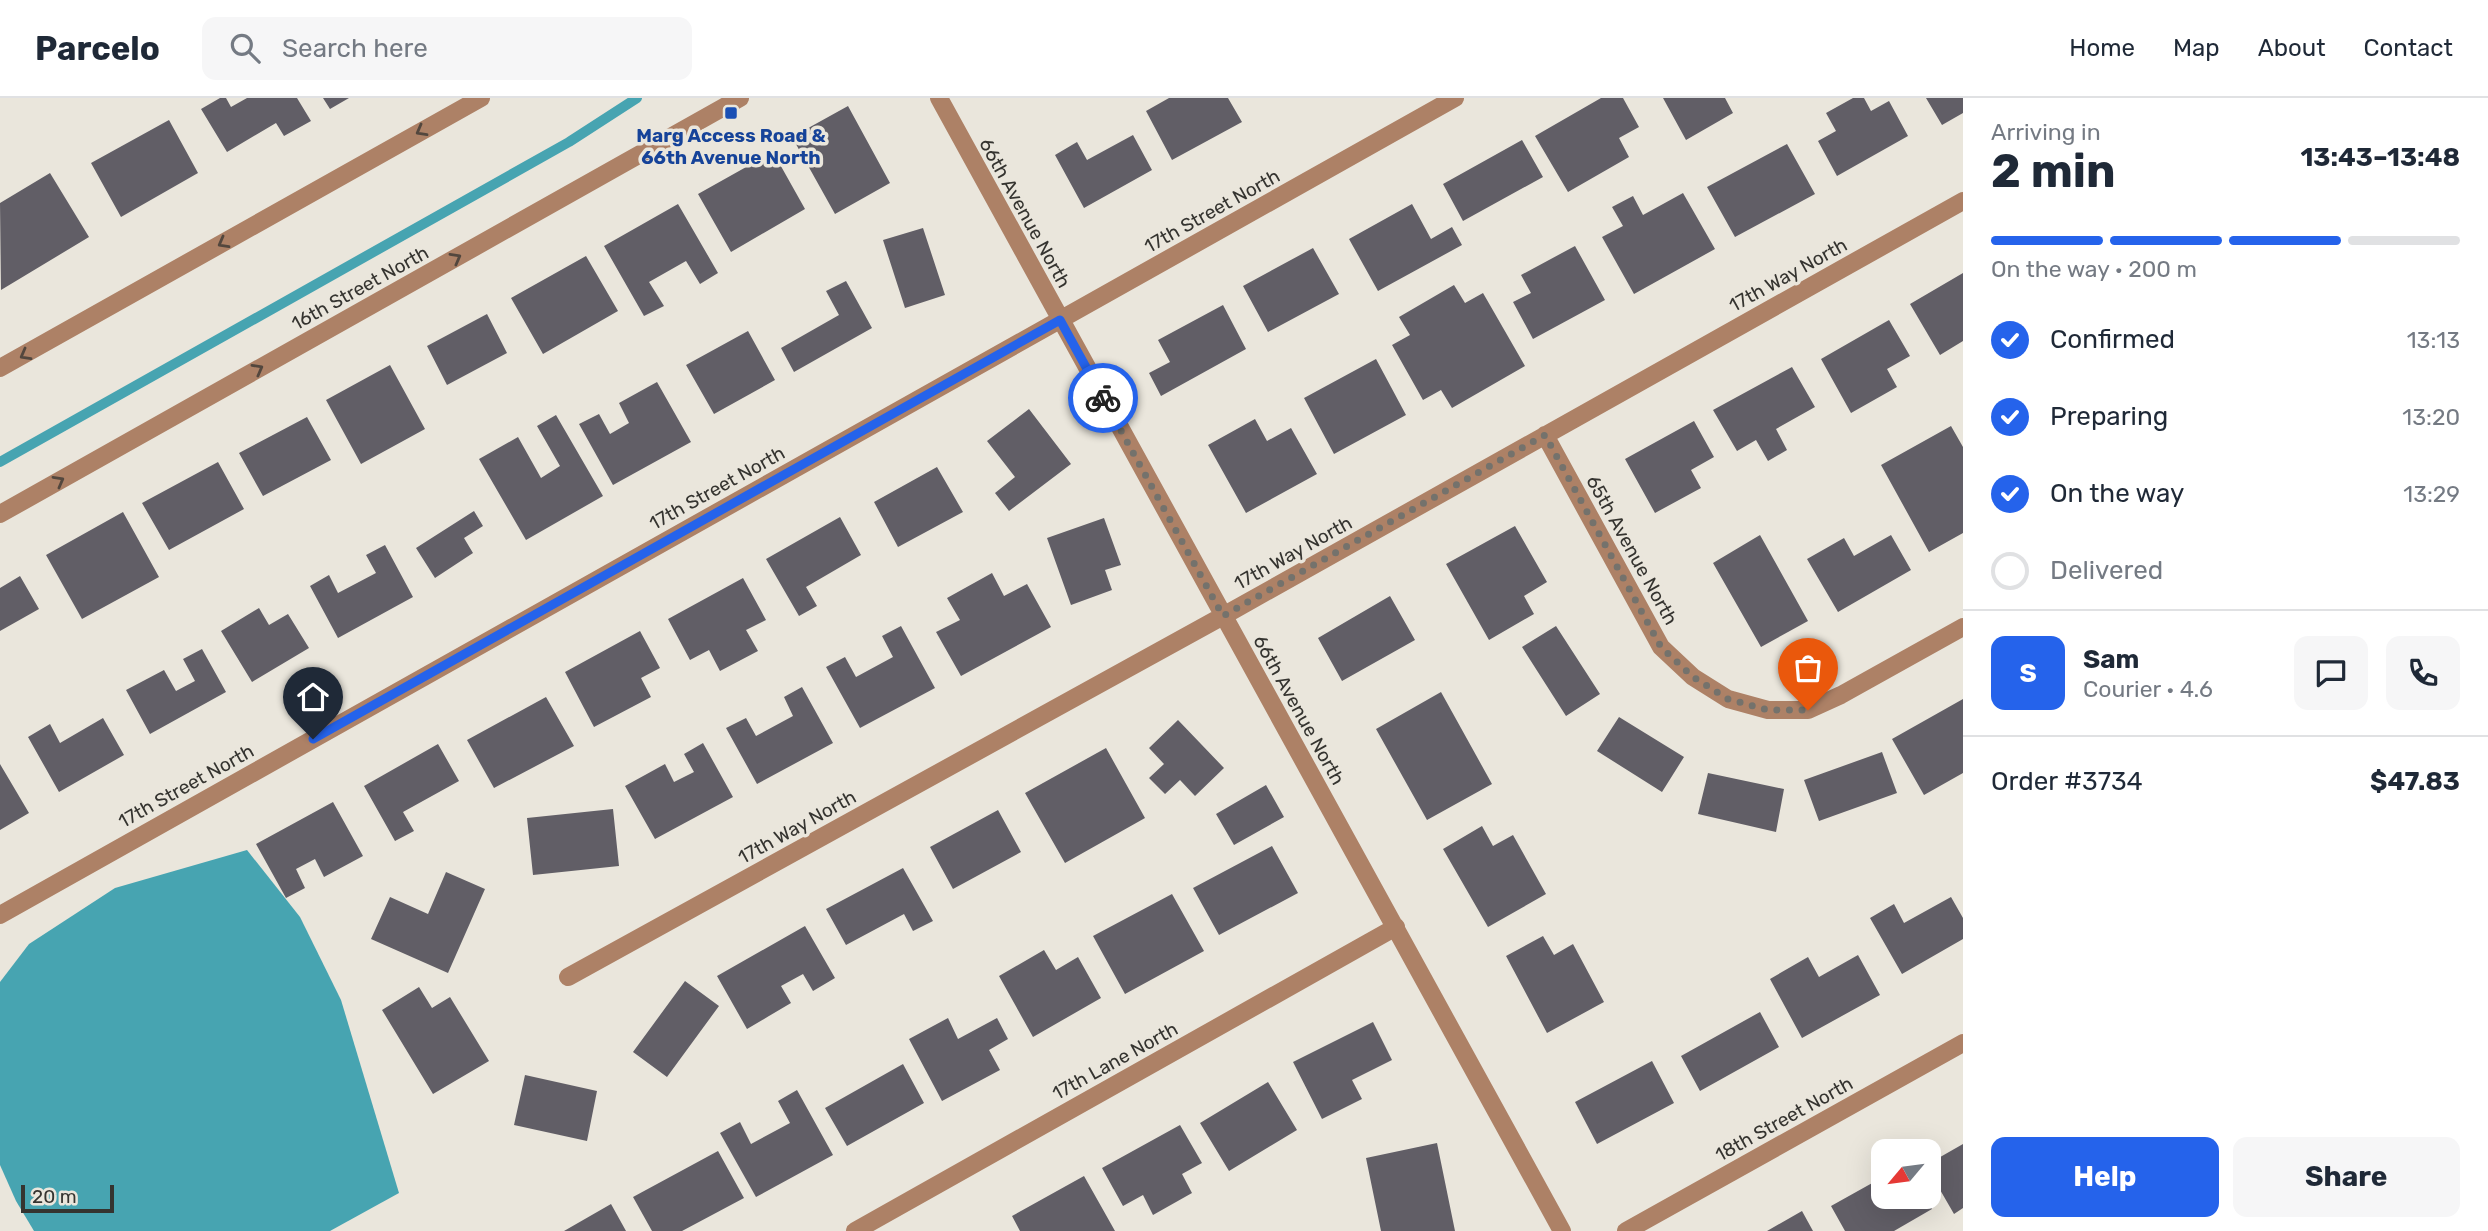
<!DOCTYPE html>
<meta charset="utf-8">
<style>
:root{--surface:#fff;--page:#f6f6f7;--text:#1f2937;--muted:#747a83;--line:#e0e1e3;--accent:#2563eb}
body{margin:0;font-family:Rubik,sans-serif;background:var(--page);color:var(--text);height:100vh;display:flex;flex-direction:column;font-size:26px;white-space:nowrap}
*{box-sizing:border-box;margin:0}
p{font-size:23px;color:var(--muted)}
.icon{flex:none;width:38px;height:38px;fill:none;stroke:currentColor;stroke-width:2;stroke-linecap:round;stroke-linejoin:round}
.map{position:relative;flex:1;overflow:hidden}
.sheet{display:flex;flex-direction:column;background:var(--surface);width:525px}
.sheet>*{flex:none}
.needle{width:46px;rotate:241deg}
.tools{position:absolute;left:1871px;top:1041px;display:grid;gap:14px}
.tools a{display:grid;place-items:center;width:70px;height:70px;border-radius:14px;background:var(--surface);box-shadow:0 7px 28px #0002;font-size:35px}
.scale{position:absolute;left:21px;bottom:18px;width:93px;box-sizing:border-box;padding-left:7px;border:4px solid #353430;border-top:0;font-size:19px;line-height:24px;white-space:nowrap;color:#353430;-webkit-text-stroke:5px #eae6dc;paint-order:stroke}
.pin{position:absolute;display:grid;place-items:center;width:60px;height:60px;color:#fff;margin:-72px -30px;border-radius:50% 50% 50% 0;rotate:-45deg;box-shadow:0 0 7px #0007}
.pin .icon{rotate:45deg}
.courier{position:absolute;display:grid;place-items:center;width:70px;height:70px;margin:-35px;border:5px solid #2563eb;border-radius:50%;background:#fff;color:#222;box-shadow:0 2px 9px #0007}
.head em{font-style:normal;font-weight:700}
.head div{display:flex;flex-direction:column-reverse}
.head{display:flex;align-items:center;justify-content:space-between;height:119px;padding:0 28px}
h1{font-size:46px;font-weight:700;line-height:52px}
.bar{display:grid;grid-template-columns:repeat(4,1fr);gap:10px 7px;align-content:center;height:84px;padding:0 28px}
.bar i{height:9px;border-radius:5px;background:var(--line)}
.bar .active{background:var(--accent)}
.bar p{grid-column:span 4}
.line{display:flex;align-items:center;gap:18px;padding:0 28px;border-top:2px solid var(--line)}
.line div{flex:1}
.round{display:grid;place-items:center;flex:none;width:74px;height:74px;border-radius:14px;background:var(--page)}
ol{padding:0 28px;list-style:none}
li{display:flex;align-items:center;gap:21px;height:77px}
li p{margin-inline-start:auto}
li .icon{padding:7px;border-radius:50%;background:var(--accent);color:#fff;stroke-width:4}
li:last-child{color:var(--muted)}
li i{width:38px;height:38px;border:4px solid var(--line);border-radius:50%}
.primary-button{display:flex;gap:14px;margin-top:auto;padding:14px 28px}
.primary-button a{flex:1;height:80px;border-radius:14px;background:var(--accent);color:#fff;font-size:28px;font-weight:700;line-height:80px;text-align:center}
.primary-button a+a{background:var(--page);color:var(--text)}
header{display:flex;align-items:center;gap:42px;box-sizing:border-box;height:98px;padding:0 35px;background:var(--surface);border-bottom:2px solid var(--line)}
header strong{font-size:33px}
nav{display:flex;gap:38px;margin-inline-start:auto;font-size:24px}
.search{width:490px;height:63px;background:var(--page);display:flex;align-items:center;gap:18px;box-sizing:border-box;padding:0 24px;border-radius:14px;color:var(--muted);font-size:26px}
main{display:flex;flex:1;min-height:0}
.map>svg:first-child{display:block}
</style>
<header>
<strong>Parcelo</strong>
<div class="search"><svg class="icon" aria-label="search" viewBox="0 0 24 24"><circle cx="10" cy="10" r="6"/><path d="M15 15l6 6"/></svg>Search here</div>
<nav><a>Home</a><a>Map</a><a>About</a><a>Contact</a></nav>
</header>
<main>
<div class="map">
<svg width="1963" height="1133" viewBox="0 0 1963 1133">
<rect width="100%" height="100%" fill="#eae6dc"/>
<path fill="#47a4b1" d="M247,752l53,67 41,83 58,193 -69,38h-296l-18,-30 -16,-36v-183l29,-38 86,-56z"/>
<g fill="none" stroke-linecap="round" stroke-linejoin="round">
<path stroke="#47a4b1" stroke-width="10" d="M0,364l569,-320 68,-44"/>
</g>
<path fill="#615e66" d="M220,0h6l5,9 16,-9h50l14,23 -27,15 -8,-13 -49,29 -26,-43z
M323,0h26l-19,11z
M1169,0h59l14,24 -70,38 -26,-49z
M1601,0h22l16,29 -20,11 10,19 -61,35 -33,-56z
M1663,0h62l8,15 -47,27z
M1853,0h11l7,13 18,-10 19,35 -71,40 -19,-35 18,-10 -10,-18z
M1926,0h37v15l-21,12z
M848,8l42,77 -55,31 -43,-77z
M169,22l29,53 -77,44 -30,-54z
M1133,37l19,35 -68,38 -29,-53 22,-13 10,18z
M1522,42l21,37 -80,44 -20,-37z
M1787,46l28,50 -80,43 -28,-50z
M773,54l32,57 -74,43 -33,-58z
M50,75l39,64 -88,53 -1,-87z
M1683,95l32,56 -81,45 -32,-57 21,-11 -11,-19 21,-11 10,19z
M678,106l40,69 -18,11 -14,-23 -37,21 15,24 -20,10 -40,-70z
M1412,106l19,35 21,-12 10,18 -84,46 -29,-52z
M923,130l22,67 -40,13 -22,-68z
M1575,148l30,54 -72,39 -20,-37 18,-9 -10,-18z
M1313,150l26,46 -71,38 -25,-46z
M586,158l32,55 -75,43 -32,-56z
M1963,175v68l-23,14 -30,-51z
M846,183l26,47 -78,44 -13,-24 58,-33 -13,-24z
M1454,187l11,18 18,-10 42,73 -73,42 -11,-18 -18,10 -31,-55 18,-10 -11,-18z
M1223,207l23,44 -85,47 -12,-23 21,-11 -12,-22z
M487,216l20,39 -60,32 -20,-39z
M1889,222l21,36 -23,13 10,18 -46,26 -30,-54z
M748,233l27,49 -61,34 -28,-49z
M1376,261l30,56 -72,39 -30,-56z
M390,267l35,64 -64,35 -35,-64z
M1792,269l23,40 -39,22 11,21 -19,11 -12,-21 -19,11 -24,-41z
M657,284l34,60 -78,43 -34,-61 20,-10 11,20 19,-11 -10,-20z
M1029,311l42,55 -62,47 -14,-18 20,-16 -28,-36z
M556,317l47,81 -77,44 -47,-81 39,-22 23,41 19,-12 -23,-40z
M307,319l24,43 -68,36 -24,-43z
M1255,321l12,22 24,-13 26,46 -71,39 -38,-68z
M1694,323l20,36 -23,13 10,18 -46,25 -30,-54z
M1951,328l12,21v86l-34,19 -48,-87z
M218,364l26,47 -75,41 -27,-47z
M937,369l26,45 -65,35 -24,-45z
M474,413l9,15 -19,12 9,15 -38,25 -19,-30z
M123,414l36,65 -77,42 -36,-64z
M840,419l21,38 -55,32 11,19 -18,10 -33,-57z
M1104,420l17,47 -16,5 7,20 -41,15 -24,-67z
M1515,428l32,56 -23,14 10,18 -45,26 -43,-76z
M1760,437l48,86 -47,26 -48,-84z
M1891,437l20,35 -73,42 -31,-53 37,-21 10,18z
M385,447l28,52 -75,41 -28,-52 19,-11 9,18 38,-20 -10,-18z
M992,475l12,23 23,-12 24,43 -90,49 -25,-44 24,-12 -13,-22z
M20,478l19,33 -39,22v-43z
M743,480l23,42 -20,10 12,21 -38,20 -11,-21 -19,10 -22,-41z
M1390,498l25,44 -73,41 -24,-43z
M259,510l10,17 19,-11 21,34 -57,34 -31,-51z
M901,528l34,62 -75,40 -34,-61 19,-10 11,20 37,-20 -11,-21z
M1556,528l44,68 -34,22 -44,-69z
M640,533l20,37 -19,10 10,19 -57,30 -29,-55z
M202,551l24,43 -76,42 -24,-44 38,-20 12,21 19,-10 -12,-22z
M802,589l31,56 -76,41 -31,-56 20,-10 10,18 37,-20 -9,-19z
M1441,594l51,92 -65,36 -51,-91z
M546,599l28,49 -80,42 -27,-48z
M1963,601v74l-39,22 -32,-56z
M1619,619l65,40 -22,35 -65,-41z
M103,620l21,37 -65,37 -31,-55 22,-13 10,19z
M1178,622l46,48 -29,28 -15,-16 -15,14 -16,-16 15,-14 -15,-16z
M703,645l30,54 -78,42 -30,-53 40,-22 9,18 20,-10 -10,-18z
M438,646l21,37 -56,31 11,19 -19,10 -31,-55z
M1106,650l39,70 -80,45 -40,-70z
M1882,654l15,41 -78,28 -15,-41z
M0,666l29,49 -29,17z
M1708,675l76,16 -8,43 -78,-18z
M1266,687l18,32 -50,28 -18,-31z
M333,704l30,54 -39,21 -9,-18 -19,10 9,19 -19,10 -30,-54z
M613,711l6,57 -86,9 -6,-57z
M998,712l23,42 -68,37 -23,-42z
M1482,728l11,20 20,-11 33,59 -58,33 -45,-78z
M1272,748l26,47 -79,42 -26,-47z
M903,770l30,53 -20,10 -9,-17 -58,31 -20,-36z
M446,774l39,17 -37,84 -77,-34 19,-42 38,17z
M1172,796l32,57 -79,43 -32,-58z
M1951,799l12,21v21l-61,35 -32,-56 24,-14 10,19z
M805,828l30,52 -22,13 -10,-17 -22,12 10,17 -44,26 -30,-53z
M1543,838l11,19 19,-11 31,58 -57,31 -41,-77z
M1044,852l12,20 22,-13 23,41 -68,39 -34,-61z
M1858,857l22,40 -78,43 -32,-59 38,-22 11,20z
M685,883l34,25 -52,71 -34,-25z
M419,889l13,21 18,-11 39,64 -56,33 -51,-84z
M1760,914l19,35 -79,44 -19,-35z
M948,920l10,21 39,-21 11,21 -19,11 11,20 -58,31 -33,-62z
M1373,924l19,38 -40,20 10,19 -40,20 -29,-57z
M1652,963l22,42 -77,41 -22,-42z
M903,966l21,39 -77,43 -22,-38z
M525,977l72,16 -10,50 -73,-16z
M1268,984l29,48 -68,41 -29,-48z
M797,992l36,65 -77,42 -36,-64 20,-11 11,22 39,-21 -12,-22z
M1180,1027l22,38 -20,11 10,19 -39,22 -10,-20 -20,11 -21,-38z
M1437,1045l18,88h-74l-15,-73z
M1963,1046v64l-9,6 -26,-45v-5z
M718,1053l26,47 -62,33h-30l-19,-34z
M1084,1078l31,55h-95l-8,-15z
M1883,1079v20h43l6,12 -38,22h-49l-14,-25z
M611,1106l15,27h-62z
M1802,1113l11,20h-46z"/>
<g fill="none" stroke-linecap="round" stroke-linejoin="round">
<path stroke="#ad8166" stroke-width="18" d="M939,0l623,1133
M0,270l481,-270
M1545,337l116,212 32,30 35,22 40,11h40l33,-15 122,-68
M0,416l740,-416
M0,817l1455,-817
M568,879l655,-361 740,-415
M855,1133l541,-304
M1626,1133l337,-188"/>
</g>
<defs><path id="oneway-chevron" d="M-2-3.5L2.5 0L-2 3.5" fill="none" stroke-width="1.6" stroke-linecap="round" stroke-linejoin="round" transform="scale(1.75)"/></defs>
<g stroke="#53473e">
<use href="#oneway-chevron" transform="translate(421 33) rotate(151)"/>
<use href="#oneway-chevron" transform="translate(223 145) rotate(151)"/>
<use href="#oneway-chevron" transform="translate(456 160) rotate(-29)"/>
<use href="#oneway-chevron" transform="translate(25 257) rotate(151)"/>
<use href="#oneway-chevron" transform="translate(258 271) rotate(-29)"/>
<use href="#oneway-chevron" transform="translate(59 383) rotate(-29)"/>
</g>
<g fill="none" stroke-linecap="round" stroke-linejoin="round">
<path stroke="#74726c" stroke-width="7" stroke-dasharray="0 12.6" d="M1103,300l120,218 322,-181 116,212 32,30 35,22 40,11h40"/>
<path stroke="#2563eb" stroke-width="9" d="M313,641l747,-419 43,78"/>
</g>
<rect fill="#1a4fb4" stroke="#eae6dc" stroke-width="2.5" x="724" y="8" width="14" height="14" rx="3.5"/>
<g text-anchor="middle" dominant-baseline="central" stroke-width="7" stroke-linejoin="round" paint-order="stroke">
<g font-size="19" font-weight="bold" fill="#164399" stroke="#eae6dc">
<text x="731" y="37">Marg Access Road &amp;<tspan x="731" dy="22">66th Avenue North</tspan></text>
</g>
<g font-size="19" fill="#353430" stroke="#eae6dc">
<text transform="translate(1212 113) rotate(-29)">17th Street North</text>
<text transform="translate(1025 115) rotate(61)">66th Avenue North</text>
<text transform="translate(1788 177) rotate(-29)">17th Way North</text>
<text transform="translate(360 190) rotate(-29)">16th Street North</text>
<text transform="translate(717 390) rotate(-29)">17th Street North</text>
<text transform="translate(1632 452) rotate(61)">65th Avenue North</text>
<text transform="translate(1293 455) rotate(-29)">17th Way North</text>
<text transform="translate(1299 612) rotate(61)">66th Avenue North</text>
<text transform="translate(186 688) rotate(-29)">17th Street North</text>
<text transform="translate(797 729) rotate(-29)">17th Way North</text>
<text transform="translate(1115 963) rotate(-29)">17th Lane North</text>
<text transform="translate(1784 1021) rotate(-29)">18th Street North</text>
</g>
</g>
</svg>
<div class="tools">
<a><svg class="needle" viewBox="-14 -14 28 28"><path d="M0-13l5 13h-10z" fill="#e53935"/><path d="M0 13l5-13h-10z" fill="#747a83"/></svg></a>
</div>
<div class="scale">20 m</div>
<div class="pin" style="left:1808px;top:612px;background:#ea580c"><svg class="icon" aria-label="bag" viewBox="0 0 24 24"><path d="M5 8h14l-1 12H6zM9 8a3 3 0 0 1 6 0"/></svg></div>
<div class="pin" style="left:313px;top:641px;background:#1f2937"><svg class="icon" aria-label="home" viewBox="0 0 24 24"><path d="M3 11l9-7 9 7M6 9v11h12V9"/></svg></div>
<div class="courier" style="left:1103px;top:300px"><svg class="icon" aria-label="bike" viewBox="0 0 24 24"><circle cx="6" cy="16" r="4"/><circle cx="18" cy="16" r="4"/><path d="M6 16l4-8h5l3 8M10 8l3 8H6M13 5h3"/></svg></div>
</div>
<section class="sheet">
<div class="head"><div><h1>2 min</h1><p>Arriving in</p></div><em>13:43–13:48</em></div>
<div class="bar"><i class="active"></i><i class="active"></i><i class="active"></i><i></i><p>On the way · 200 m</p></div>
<ol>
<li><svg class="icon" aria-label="check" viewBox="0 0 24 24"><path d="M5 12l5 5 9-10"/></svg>Confirmed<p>13:13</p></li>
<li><svg class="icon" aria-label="check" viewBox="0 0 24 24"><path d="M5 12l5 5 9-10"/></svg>Preparing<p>13:20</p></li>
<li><svg class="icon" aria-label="check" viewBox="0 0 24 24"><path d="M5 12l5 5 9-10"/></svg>On the way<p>13:29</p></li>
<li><i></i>Delivered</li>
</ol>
<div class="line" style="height:126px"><b class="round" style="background:var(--accent);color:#fff">S</b><div><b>Sam</b><p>Courier · 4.6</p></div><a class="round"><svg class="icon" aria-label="chat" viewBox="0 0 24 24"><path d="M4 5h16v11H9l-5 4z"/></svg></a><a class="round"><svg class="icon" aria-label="phone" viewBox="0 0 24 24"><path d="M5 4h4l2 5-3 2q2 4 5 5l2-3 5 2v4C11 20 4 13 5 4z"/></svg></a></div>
<div class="line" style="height:91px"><div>Order #3734</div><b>$47.83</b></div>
<div class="primary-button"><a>Help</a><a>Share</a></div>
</section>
</main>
